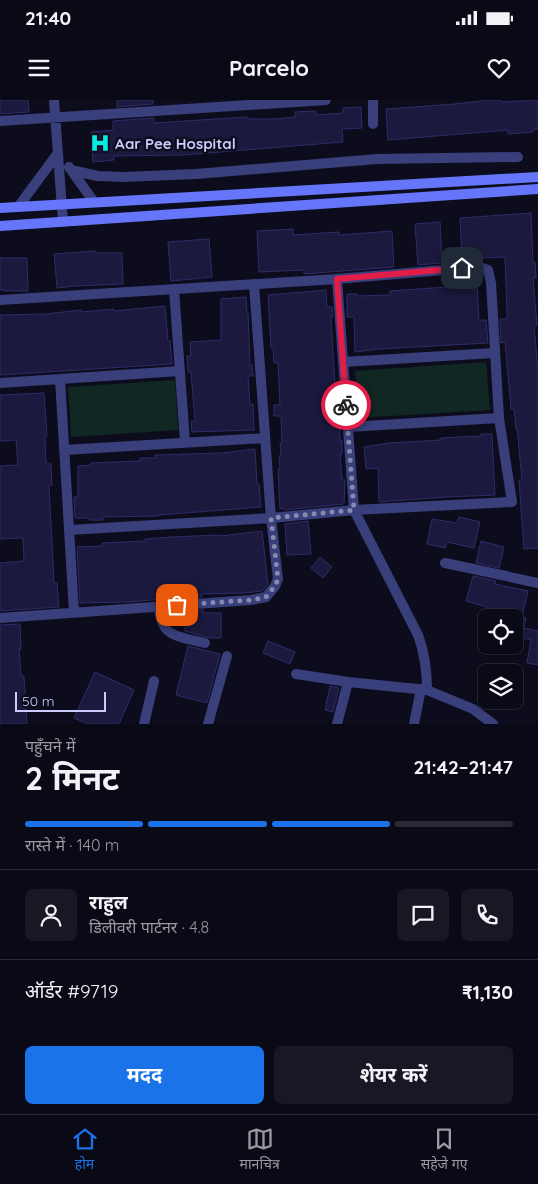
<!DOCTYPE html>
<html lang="hi">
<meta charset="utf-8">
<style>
:root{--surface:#0a0916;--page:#181723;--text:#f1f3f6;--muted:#999aa1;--line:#2a2a35;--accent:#1a73e8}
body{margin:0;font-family:Quicksand,"Noto Sans Devanagari",sans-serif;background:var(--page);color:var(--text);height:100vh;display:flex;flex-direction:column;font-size:19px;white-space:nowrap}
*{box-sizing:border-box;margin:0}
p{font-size:16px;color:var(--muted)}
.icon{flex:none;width:28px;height:28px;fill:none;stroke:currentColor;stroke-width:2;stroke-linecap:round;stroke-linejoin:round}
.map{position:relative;height:624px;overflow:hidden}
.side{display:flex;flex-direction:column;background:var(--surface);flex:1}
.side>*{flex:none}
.tools{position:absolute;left:478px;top:509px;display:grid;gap:10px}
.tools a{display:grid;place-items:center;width:45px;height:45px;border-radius:8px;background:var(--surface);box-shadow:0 1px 4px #0004,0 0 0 1px var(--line);font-size:25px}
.scale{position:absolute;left:15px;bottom:12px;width:91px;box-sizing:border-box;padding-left:5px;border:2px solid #caccfd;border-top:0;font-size:14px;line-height:18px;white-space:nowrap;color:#caccfd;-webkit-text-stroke:4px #0d0c1d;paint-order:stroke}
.pin{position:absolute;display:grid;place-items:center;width:42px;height:42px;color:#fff;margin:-21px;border-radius:10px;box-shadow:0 2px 8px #0006}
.courier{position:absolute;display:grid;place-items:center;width:50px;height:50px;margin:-25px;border:4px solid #e11d48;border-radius:50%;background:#fff;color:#222;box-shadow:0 1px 6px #0007}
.overview em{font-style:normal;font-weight:700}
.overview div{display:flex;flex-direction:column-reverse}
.overview{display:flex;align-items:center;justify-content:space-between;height:85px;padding:0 25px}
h1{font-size:32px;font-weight:700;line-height:38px}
.bar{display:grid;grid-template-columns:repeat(4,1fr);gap:8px 5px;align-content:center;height:60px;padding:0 25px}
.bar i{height:6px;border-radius:4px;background:var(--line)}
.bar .selected{background:var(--accent)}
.bar p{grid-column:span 4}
.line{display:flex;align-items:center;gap:12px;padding:0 25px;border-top:1px solid var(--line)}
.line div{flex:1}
.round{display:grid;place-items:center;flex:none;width:52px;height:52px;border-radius:8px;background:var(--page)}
.cta{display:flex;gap:10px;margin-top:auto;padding:10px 25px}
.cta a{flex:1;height:58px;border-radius:8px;background:var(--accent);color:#fff;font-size:20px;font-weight:700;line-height:58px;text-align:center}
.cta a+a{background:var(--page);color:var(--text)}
.status{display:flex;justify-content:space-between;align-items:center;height:35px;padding:0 25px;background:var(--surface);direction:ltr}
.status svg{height:14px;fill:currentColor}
header{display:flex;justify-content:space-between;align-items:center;height:65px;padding:0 25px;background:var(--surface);font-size:22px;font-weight:700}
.tabs{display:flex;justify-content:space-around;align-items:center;height:70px;border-top:1px solid var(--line);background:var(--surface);font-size:14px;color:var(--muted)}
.tabs a{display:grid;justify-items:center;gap:2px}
.tabs .selected{color:var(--accent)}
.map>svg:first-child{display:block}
</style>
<div class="status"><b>21:40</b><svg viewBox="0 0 49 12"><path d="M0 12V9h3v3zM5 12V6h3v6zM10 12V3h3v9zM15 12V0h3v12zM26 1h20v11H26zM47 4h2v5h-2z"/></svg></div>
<header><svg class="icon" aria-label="menu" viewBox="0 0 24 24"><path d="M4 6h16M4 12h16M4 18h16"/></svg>Parcelo<svg class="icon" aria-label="heart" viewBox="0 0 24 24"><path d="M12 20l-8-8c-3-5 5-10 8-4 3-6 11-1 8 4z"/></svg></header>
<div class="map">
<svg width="538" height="624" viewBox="0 0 538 624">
<rect width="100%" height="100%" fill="#0d0c1d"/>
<path fill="#102723" d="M486,262l4,48 -131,8 -4,-47z
M175,280l3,50 -107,7 -3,-50z"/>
<path fill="#1b193d" stroke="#2f2c69" d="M0,0h28l1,12 -29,2z
M117,0h36v4l-36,3z
M481,0h20l1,2 36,-2v29h-5v3l-25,2v-4l-120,10 -2,-31 69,-5 26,-3z
M361,7l1,21 -20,1 1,13 -160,13 -69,1v4l-21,2 -2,-30 22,-2v-9l41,-3v5l94,-6v2h26l21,-2v-5l21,-1v4l27,-2v-5z
M531,113l2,50 2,-1 1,16h-3l4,47 -3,1 4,45v177l-14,1 -5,-69h3l-5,-52 -1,1 -2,-20h-3l-6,-67 -4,1 -1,-24h7v-6l-2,-56 -43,2 -2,-41z
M440,122l2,41 -24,2 -3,-41z
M293,129v6l46,-3v3l53,-4 2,36 -90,7v-4l-45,2 -2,-41z
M209,139l3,38 -41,4 -3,-39z
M96,151v2h26l1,31 -48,2 -18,2 -3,-34z
M0,158h27l1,33h-23v-1h-5z
M461,186v1l16,-1 2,34h7l2,23 -109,6 -24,3 -1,-35h-7v-23h10v2l33,-1v-4z
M326,190l1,17h5l1,10h-2v4l5,80h3l1,40 2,-1v14h-2l2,26h3l-1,24 -60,6 -1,-2 -3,1 -2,-40h2l-1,-13 2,-1 -1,-12h2l-1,-27h-7v-11h6l-2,-42h-4l-1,-15h-2l-3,-53z
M246,197l1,15h1l2,53h2l1,11h-5l2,29 3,-1 1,26 -62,2 -1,-11h4l-4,-49h-3l-1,-16h4l-1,-14 31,-2v-41z
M165,206l3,35h2l2,23 -172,11v-60l46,-1 35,-4v2l32,-3v2z
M44,293l3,43 -2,1 1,27h5l1,21 -3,1 5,97h3l2,24 -59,4v-48l24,-2 -1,-23 -23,1v-73l18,-1 -2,-25 -16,1v-46z
M481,334h11l3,61 -49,2 -67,5 -1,-34 -12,1 -2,-22 25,-4 52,-3 -1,-2 41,-2z
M255,349l2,35h2l2,23 -102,8v1l-56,1v3h-14v-2h-14l-1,-21h4v-31l13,-1v-2l49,-2v-3h15v-3l67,-2z
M459,417l21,5 -6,26 -27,-6 -2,6 -18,-4 5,-25 25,4z
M308,421l3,33 -24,1 -2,-31z
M262,431l6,53 -6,7 -19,2 -41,1v3l-39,1v1l-35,3 -48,1 -3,-56 25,-1v-3l44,-2 -1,-2 27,-2 47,-2 1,1z
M481,441l23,6 -5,21 -23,-5z
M320,457l12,10 -9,11 -12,-10z
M473,476l23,5 -1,3 33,7 -6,26 4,1 -2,10 14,3v34l-11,-2 4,-23 -17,-4v-18h-30l3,-11 -21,-6z
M203,510v3h18v25h-11l-25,-7v-19z
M20,524l1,25h-2l2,27h3l3,48h-27v-99z
M268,541l27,11 -5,12 -27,-11z
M188,546l32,8 -13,49 -31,-8z
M95,572l39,18 -15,34h-31l-14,-6z
M330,586l9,2 -6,24 -8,-2z"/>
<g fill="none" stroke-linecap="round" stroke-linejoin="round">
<path stroke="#393f7b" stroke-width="10" d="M54,0l9,122
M373,0v24
M0,21l326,-21
M69,67l25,35
M71,70l27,6 25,1 73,-3 181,-15 141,-2
M18,107l40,-54
M337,179l17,231 64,125c7,19 9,35 9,55
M174,189l11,153
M0,200l337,-21 142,-12 9,3 3,13 8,135 13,84 -158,8 -83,8 -202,12
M343,262l151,-9
M60,279l14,233
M0,283l180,-12
M348,327l151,-9
M64,350l201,-12
M445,463l93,20
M158,507c2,7 3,17 9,23 8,8 27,10 38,13
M0,518l251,-18 15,-3 9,-11 3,-7 -7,-61 -17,-234
M296,574l52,8 79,8 46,19 20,15
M144,624l10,-43
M208,624l19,-68
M337,624l11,-42
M414,624l7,-35"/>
<path stroke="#6576fa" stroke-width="10" d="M0,108l538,-31
M0,126l538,-37"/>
</g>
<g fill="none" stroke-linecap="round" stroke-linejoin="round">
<path stroke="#8889af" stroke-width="5" stroke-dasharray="0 9" d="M177,505l74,-5 15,-3 9,-11 3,-7 -7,-61 83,-8 -8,-105"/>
<path stroke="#e11d48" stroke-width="6" d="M346,305l-9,-126 125,-11"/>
</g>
<defs>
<symbol id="hospital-bare" viewBox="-9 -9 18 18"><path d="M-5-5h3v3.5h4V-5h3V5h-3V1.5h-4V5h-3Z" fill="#08ebe2" stroke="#0d0c1d" stroke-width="2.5" paint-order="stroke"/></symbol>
</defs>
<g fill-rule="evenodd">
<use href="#hospital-bare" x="86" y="29" width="28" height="28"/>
</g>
<g text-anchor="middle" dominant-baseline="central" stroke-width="5" stroke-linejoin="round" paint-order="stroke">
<g font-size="15" font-weight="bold" fill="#caccfd" stroke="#0d0c1d" text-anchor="start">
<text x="115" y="43">Aar Pee Hospital</text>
</g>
</g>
</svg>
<div class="tools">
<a><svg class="icon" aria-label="locate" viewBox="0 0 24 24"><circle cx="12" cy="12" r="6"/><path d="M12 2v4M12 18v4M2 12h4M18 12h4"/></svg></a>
<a><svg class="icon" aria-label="layers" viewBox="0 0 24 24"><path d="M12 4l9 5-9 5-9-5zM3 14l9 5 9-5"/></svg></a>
</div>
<div class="scale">50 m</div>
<div class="pin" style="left:177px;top:505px;background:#ea580c"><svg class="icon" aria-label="bag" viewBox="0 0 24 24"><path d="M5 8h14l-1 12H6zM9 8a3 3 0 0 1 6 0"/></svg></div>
<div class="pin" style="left:462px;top:168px;background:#1f2937"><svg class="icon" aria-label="home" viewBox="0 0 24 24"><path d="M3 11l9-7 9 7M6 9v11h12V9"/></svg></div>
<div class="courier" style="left:346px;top:305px"><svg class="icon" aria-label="bike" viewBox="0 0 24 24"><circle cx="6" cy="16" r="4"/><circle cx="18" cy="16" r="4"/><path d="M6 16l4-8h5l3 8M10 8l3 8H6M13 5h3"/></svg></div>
</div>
<section class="side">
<div class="overview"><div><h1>2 मिनट</h1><p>पहुँचने में</p></div><em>21:42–21:47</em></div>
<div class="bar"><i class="selected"></i><i class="selected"></i><i class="selected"></i><i></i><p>रास्ते में · 140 m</p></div>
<div class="line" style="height:90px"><a class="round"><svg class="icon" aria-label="person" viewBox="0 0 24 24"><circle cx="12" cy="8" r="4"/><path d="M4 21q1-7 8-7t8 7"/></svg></a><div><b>राहुल</b><p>डिलीवरी पार्टनर · 4.8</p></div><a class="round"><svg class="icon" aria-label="chat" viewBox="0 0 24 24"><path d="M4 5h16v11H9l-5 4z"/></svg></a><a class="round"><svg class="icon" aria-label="phone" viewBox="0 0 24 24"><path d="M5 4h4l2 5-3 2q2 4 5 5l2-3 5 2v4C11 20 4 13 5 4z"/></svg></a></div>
<div class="line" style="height:65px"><div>ऑर्डर #9719</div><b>₹1,130</b></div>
<div class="cta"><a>मदद</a><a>शेयर करें</a></div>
</section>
<nav class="tabs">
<a class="selected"><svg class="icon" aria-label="home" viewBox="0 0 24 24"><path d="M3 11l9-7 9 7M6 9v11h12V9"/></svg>होम</a>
<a><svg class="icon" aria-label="map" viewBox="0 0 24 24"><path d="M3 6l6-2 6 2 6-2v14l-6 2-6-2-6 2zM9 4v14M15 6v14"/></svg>मानचित्र</a>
<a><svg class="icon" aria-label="saved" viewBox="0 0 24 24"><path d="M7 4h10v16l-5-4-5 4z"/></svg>सहेजे गए</a>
</nav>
